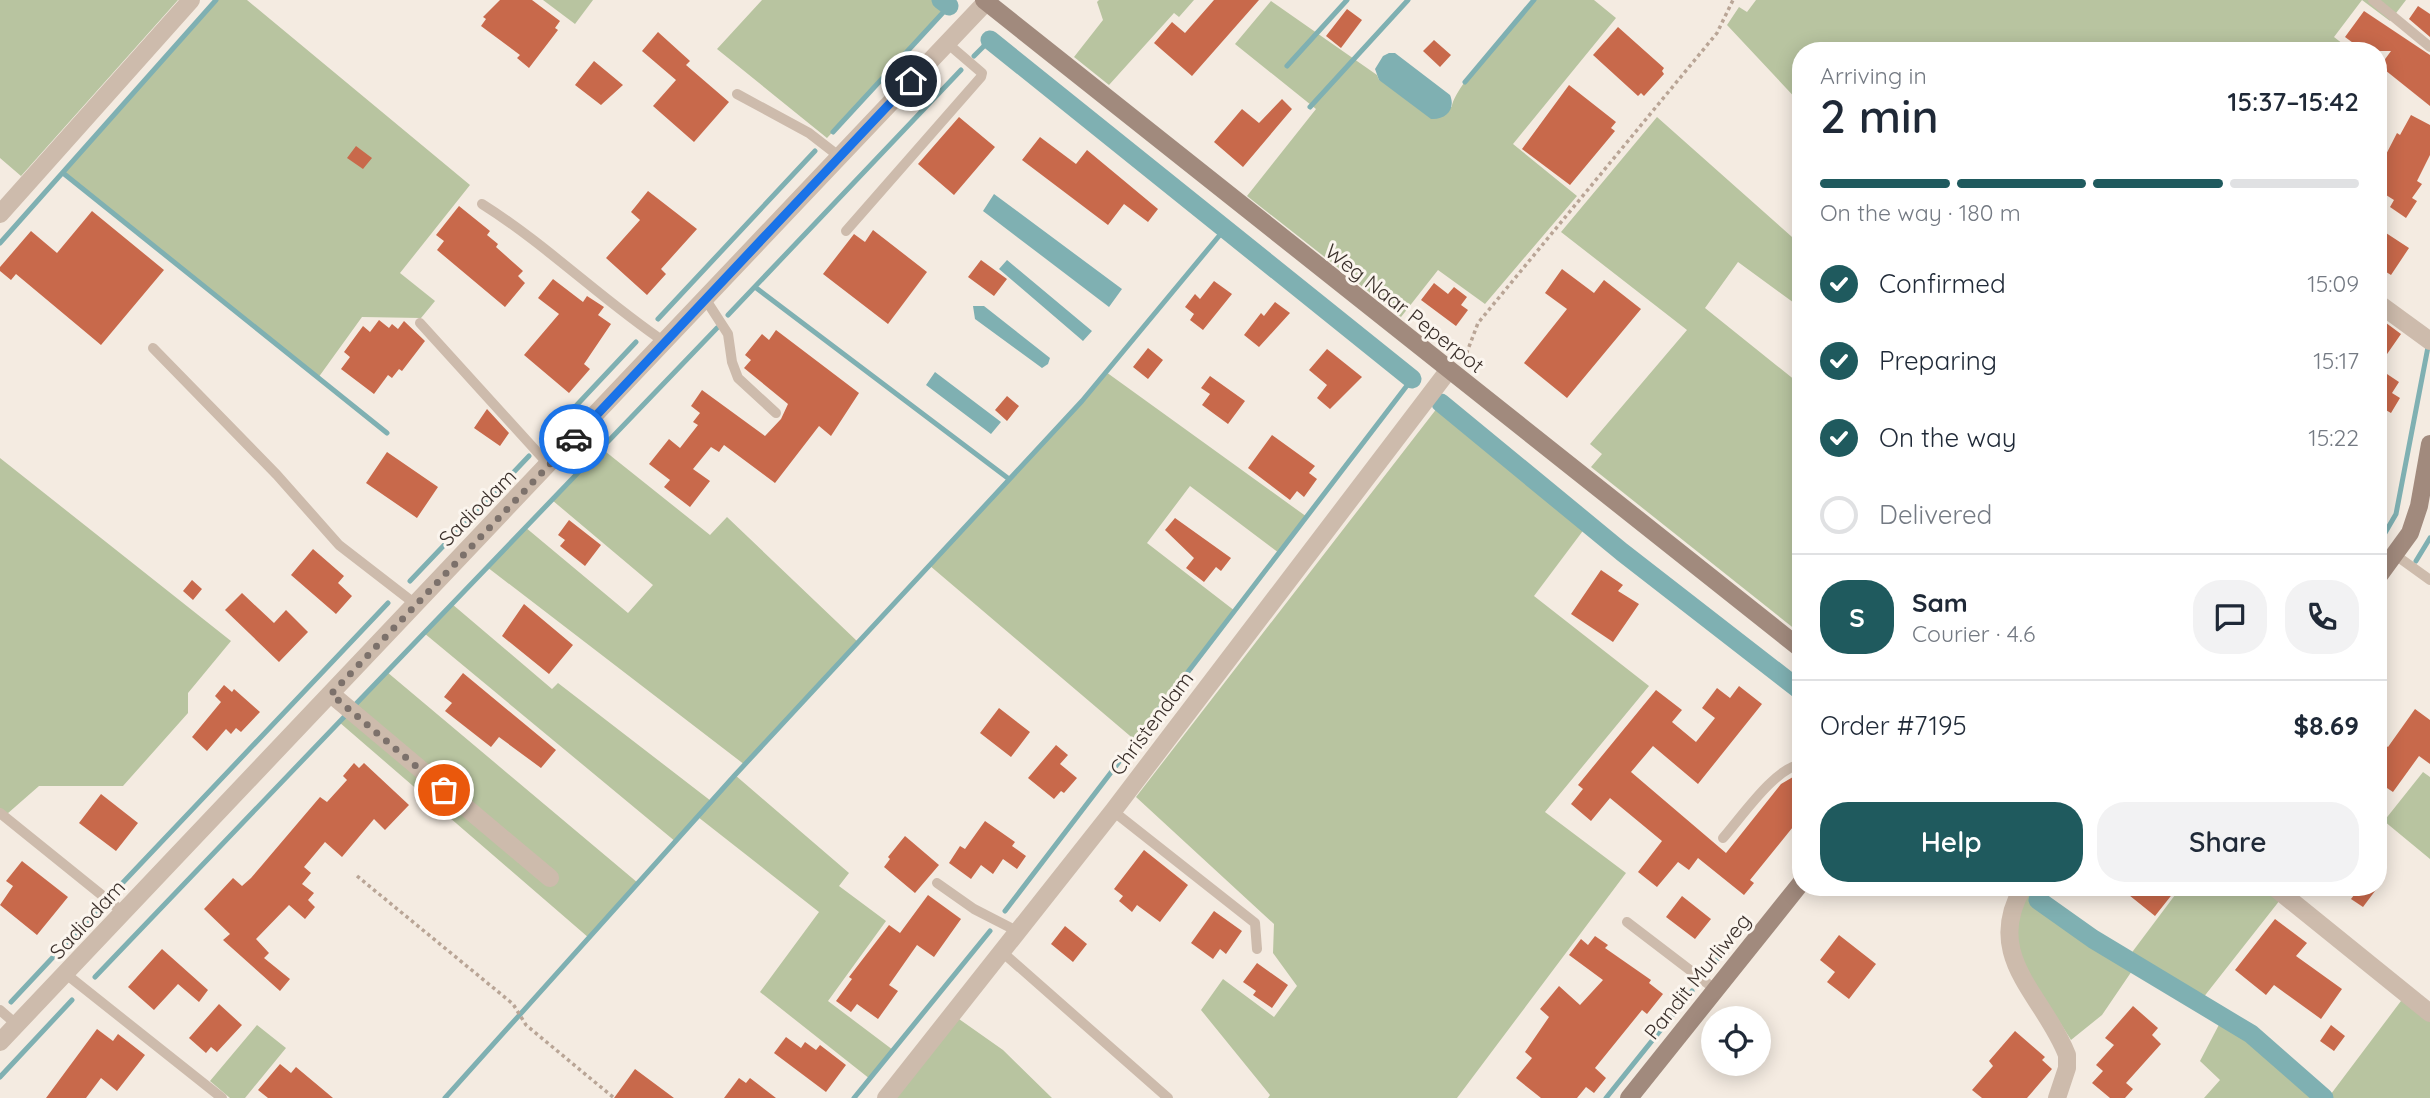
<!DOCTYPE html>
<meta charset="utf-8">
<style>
:root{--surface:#fff;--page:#f2f2f3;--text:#1f2937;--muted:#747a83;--line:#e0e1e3;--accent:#1f5a5e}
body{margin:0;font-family:Quicksand,sans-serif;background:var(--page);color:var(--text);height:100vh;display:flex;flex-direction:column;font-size:26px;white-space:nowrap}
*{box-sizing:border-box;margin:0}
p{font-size:23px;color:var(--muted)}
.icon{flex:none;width:38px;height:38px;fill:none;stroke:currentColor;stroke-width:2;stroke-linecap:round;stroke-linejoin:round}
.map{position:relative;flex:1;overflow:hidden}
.panel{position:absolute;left:1792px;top:42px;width:595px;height:854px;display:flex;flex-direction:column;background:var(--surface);border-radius:28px;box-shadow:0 4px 18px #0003}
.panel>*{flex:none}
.tools{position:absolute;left:1701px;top:1006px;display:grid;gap:14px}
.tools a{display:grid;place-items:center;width:70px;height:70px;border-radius:50%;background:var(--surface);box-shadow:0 4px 18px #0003;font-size:35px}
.pin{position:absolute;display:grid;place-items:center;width:60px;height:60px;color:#fff;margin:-30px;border:4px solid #fff;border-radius:50%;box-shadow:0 2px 7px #0007}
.courier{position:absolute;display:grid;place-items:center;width:70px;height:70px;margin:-35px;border:5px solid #1a73e8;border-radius:50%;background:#fff;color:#222;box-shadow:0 2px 9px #0007}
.head em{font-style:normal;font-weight:600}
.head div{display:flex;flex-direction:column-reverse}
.head{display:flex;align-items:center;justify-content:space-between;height:119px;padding:0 28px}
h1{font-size:46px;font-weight:600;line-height:52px}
.bar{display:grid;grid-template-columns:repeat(4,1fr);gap:10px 7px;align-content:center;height:84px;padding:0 28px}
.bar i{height:9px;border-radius:5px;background:var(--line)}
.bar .active{background:var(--accent)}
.bar p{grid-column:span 4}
.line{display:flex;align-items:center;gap:18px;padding:0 28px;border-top:2px solid var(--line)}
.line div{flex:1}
.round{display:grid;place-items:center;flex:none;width:74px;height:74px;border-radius:28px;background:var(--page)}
ol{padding:0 28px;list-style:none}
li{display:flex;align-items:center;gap:21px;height:77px}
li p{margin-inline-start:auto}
li .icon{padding:7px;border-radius:50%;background:var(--accent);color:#fff;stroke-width:4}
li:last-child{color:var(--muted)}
li i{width:38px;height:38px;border:4px solid var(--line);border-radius:50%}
.action{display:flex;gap:14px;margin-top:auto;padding:14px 28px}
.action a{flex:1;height:80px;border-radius:28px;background:var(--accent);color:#fff;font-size:28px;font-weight:600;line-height:80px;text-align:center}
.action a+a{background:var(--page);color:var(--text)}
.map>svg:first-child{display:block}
</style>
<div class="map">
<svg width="2430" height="1098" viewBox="0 0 2430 1098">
<rect width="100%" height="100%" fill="#f4ebe1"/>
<path fill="#b8c4a0" d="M0,0h178l-157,176 -21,-18z
M216,0h31l223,185 -70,88 35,28 -14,17 -59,-1 -44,61 -255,-205z
M543,0h50l-18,24z
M762,0h174l11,9 -120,129 -110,-89z
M1099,0h95l-15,17 -5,-4 -65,72 -35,-28 29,-37 -6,-18z
M1534,0h60l22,18 -103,126 64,52 -92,108 -47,-34 -37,47 -154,-121 69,-87 -81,-65 36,-43 106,74 2,5 73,27c1,-20 66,-88 82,-107z
M1756,0h650l-16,21 -28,-21 -28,37 18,14h-551v53l-74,-79 12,-18 8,5z
M1657,117l144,128v63l-63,-46 -33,46 96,77v249l-210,-167 11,-13 -12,-10 97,-114 -126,-98z
M1106,372l201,145 -28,36 -89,-67 -43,57 88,68 -99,130 -207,-176z
M1441,403l147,121 -54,72 115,90 -104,126 81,61 -169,225h-189l2,-3 -69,-85 22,-31 51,38 23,-31 -24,-33 1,-29 -138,-127z
M601,448l109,87 17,-18 131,125 -113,123 -258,-198 38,-40 103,86 25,-28 -101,-85z
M0,458l231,183 -43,52v20l-65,73h-84l-32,28 -7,-6z
M452,604l100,85 6,-6 153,118 24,-26 114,98 -10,13 47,35 -58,80 65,49 -23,29 -110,-87 59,-80 -121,-95 -22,25 -252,-209z
M387,672l251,211 -49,55 -250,-216z
M2423,772l7,5v82l-46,-38z
M2181,887h84l15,13 -81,103 -63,-38 -34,50 -31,25 -53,-84 -4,-24 14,-42 65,49 34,20z
M2404,997l26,22v79h-102z
M2223,1017l28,17 73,64h-120l16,-18 -20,-19z
M959,1019l44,31 49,48h-156z
M257,1025l29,23 -41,50h-15l-20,-17z"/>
<path fill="#7fb0b2" d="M1389,53h6l55,42c6,14 -4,25 -19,24l-52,-39 -4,-11 8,-13z
M994,194l128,95 -13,18 -126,-96z
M1007,260l85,71 -9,10 -84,-72z
M973,306h11l66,52 -2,6 -6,4 -67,-49z
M935,372l66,50 -10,12 -65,-49z"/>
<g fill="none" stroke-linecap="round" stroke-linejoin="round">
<path stroke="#7fb0b2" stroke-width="5" d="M974,56l16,-16
M1287,66l60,-66
M1465,82l69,-82
M1310,107l98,-107
M833,132l116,-126
M63,173l324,260
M0,243l216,-243
M755,287l254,192
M728,315l233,-245
M658,319l157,-168
M542,442l94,-100
M2378,545l18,-31 32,-167
M2416,561l14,-23
M410,581l119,-125
M353,707l364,-379
M113,893l275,-290
M1005,911l407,-532
M1711,967l21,-26
M95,977l250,-261
M11,1002l89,-95
M0,1077l72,-77
M445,1098l290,-323 347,-374 142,-171
M854,1098l136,-167
M1606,1098l86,-107"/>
<path stroke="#7fb0b2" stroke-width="19" d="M941,0l8,6
M990,40l422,339
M1441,403l181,149 179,139
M2038,900l55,39 158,95 73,64"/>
</g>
<path fill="#c8694b" d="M500,0h32l28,21 -5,7 3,2 -29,38 -12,-10 3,-3 -39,-29 5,-7 -3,-2z
M1214,0h45l-67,76 -38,-33 18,-21 13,11z
M2418,6l12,8v23l-21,-18z
M1347,9l15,11 -21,28 -15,-12z
M2364,11l66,44v51l-50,-40 11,-15h-27l-19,-14z
M1618,27l46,41 -2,3 2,3 -20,22 -3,-3 -3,3 -45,-41z
M658,32l32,29 -4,4 43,37 -35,40 -41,-36 23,-26 -34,-29z
M1434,40l17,15 -11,12 -17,-16z
M594,61l29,24 -22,20 -26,-20z
M1569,85l47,37 -5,6 4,3 -45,54 -48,-36z
M1282,99l10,10 -49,58 -29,-25 28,-33 17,14z
M2411,115l19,10v30l-13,26 5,3 -10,14 5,3 -11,17 -16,-11 4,-7 -16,-10v-20l19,-37 3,2z
M959,117l36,30 -41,48 -36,-31z
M1040,137l36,27 11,-14 71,59 -10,13 -24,-18 -16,21 -86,-65z
M356,146l16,12 -9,11 -16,-11z
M648,191l49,38 -36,40 5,5 -19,21 -41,-37 34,-38 -9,-8z
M459,206l31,25 -3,4 11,9 -2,3 27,24 -5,5 7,7 -20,24 -68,-57 7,-9 -8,-6z
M92,211l72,59 -63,75 -85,-71 -5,6 -11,-9v-4l31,-36 26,22z
M873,230l54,42 -39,52 -65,-50 31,-40 11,8z
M2386,233l23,15 -18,27 -13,-8v-22z
M981,260l26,19 -13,17 -26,-19z
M1562,269l32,24 10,-13 37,29 -74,89 -43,-35 43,-54 -22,-16z
M553,279l30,23 4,-6 17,11 -6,8 13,9 -27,40 6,5 -21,24 -45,-38 35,-41 -21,-16z
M1214,281l18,13 -29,36 -13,-10 4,-6 -9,-7 10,-13 5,5z
M1434,283l14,11 6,-7 13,10 -6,8 7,5 -12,16 -35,-26z
M1275,302l15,11 -31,34 -15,-12 17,-22 3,3z
M2378,317l23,17 -23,33z
M379,320l10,8 3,-4 6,5 6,-8 21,20 -23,30 -3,-2 -7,9 -4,-3 -14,19 -33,-25 9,-12 -6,-5 19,-26 7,6z
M776,330l83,63 -28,43 -12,-10 -44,57 -51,-38 -5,7 -8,-5 -18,22 17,12 -20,26 -26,-20 6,-7 -21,-16 20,-25 11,9 18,-23 -5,-3 7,-9 -9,-7 11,-16 63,46 16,-17 7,-15 -44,-36 7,-8 -6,-5 17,-21 7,6z
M1148,348l15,12 -15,19 -15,-12z
M1327,349l35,28 -32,32 -13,-11 10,-13 -18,-15z
M2378,368l21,14 -7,11 8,5 -9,15 -9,-5 -4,5z
M1210,376l35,25 -17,23 -26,-19 8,-11 -9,-6z
M1007,396l12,10 -12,15 -12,-11z
M487,409l22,24 -9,13 -26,-18z
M1272,435l43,31 -6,7 8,6 -13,18 -7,-6 -7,9 -42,-32z
M387,452l51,35 -21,31 -51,-35z
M1175,518l56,40 -10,13 -5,-4 -12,15 -18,-14 8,-10 -29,-28z
M569,520l32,25 -16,21 -25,-20 5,-6 -7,-5z
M313,549l31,27 -6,7 14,13 -16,18 -45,-39z
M1601,570l22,15 -5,6 21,13 -26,38 -42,-28z
M192,580l10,9 -9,11 -10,-9z
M242,593l32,30 12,-13 22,22 -29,30 -54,-52z
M524,604l49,41 -24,29 -47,-38z
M463,673l93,77 -15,18 -42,-31 -8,10 -46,-36 7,-8 -8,-6z
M224,685l8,7 2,-3 26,23 -19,20 -5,-4 -5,6 -5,-5 -19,22 -15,-14 29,-35 -6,-6z
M1739,686l23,18 -64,80 -45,-38 -22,26 95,81 55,-69 17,-10 3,2v41l-51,63 4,3 -10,12 -46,-37 -9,12 -11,-8 -21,25 -19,-15 24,-31 -52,-43 -19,23 -20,-17 12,-15 -5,-4 78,-95 26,20 -10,12 24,20 19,-24 -13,-10 15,-20 13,10z
M999,708l31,24 -19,25 -31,-24z
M2415,709l15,11v44l-11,-8 -26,36 -15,-10v-42l10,7z
M1056,745l12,10 -8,9 17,14 -13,15 -3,-2 -7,8 -26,-21z
M354,763l5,5 5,-5 45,42 -24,25 -11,-11 -32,38 -17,-15 -21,25 7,6 -9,11 12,9 -6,7 7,7 -10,12 -16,-14 -33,34 13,14 -5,5 26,21 -10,12 -57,-51 7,-6 -26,-25 29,-31 9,8 9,-8 69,-81 7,5 20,-22 -4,-4z
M101,794l37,29 -22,28 -37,-28z
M985,821l30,21 -3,4 14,10 -9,13 -14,-10 -10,15 -12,-9 -10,14 -22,-16 11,-17 5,3z
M905,836l34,29 -24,28 -31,-26 6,-8 -2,-2z
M1144,850l44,35 -28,37 -23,-17 -5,7 -13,-11 4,-5 -9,-7z
M22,861l46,36 -31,38 -37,-30 13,-19 -7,-5z
M2119,887h59l-23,29z
M2360,887h18l-15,20 -12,-8z
M928,895l33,24 -27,38 -17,-12 -28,40 9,6 -20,28 -21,-15 -6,8 -15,-11 16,-22 -3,-2 40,-52 11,8z
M1682,896l29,23 -16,20 -29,-22z
M1214,911l28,20 -16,23 -6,-5 -7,10 -22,-16z
M2275,919l32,24 -11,13 46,33 -21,30 -47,-34 -8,10 -31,-25z
M1065,926l22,18 -14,18 -22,-18z
M1839,935l37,29 -27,35 -22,-17 8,-10 -15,-12z
M1595,936l13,9 -3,3 46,32 -2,3 14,11 -16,20 -5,-4 -47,58 11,10 -12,15 -8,-6 -9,11h-36l-25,-20 16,-20 -7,-6 24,-35 -9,-8 19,-23 21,19 23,-25 -34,-25 12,-16 7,6z
M162,949l46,41 -9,12 -21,-18 -24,26 -26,-23z
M1257,963l31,22 -16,23 -19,-13 3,-4 -13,-9z
M219,1004l23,21 -25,27 -6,-5 -5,6 -17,-15z
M2133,1006l25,22 -6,7 9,9 -35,39 7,6 -8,9h-15l-18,-15 11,-12 -7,-6 18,-20 -9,-7z
M2331,1025l14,11 -11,15 -14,-10z
M97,1029l16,12 5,-7 27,21 -28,36 -16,-13 -15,20h-40z
M2015,1031l30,26 -3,3 10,9 -25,29h-45l-10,-8 21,-24 -4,-5z
M786,1037l15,11 4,-6 11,8 4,-5 26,20 -20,27 -52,-39z
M280,1064l11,9 5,-6 37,31h-65l-10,-8z
M635,1069l39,29h-60z
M739,1078l7,5 4,-5 26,20h-52z"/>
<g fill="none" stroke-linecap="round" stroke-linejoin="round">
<path stroke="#b9a596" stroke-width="3.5" stroke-dasharray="3.5 3.5" stroke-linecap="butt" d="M1464,360l14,-37 239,-290 16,-33
M357,876l156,128 13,21 88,73"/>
<path stroke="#cdbbac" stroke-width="10" d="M2373,0l57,47
M737,94l72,39 31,24
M482,204c65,41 120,96 184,139
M846,231l135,-154 1,-4 -35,-30
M706,300l22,34 4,28 6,16 38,35
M420,323l129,142
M153,348l124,127 62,70 75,58
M2394,554l36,26
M1113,811l142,112 2,26
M0,813l124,100
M1723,838c17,-19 54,-73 78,-73
M937,883l37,26 43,22
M1627,922l89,68
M1001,951l167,147
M66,974l156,124
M0,1010l16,14"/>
<path stroke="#cdbbac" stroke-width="18" d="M0,214l191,-214
M2378,303l52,38
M331,694l219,184
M2023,887c-41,70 21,108 44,168v13l-10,30
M2274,887l156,126
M0,1042l986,-1040
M886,1098l227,-287 335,-440"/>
<path stroke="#a18a7d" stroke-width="18" d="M984,0l817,649
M2378,577l32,-44 9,-27 11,-62
M1629,1098l172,-215"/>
</g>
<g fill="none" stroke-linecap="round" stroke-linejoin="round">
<path stroke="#7c716b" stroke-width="7" stroke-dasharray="0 12.6" d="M444,790l-113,-96 243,-255"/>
<path stroke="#1a73e8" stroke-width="9" d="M574,439l337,-358"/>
</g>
<g text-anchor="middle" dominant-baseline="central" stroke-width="6" stroke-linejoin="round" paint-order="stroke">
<g font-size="21" fill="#3b302b" stroke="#fbf5ee">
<text transform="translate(1405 308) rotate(38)">Weg Naar Peperpot</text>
<text transform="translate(477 507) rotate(-45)">Sadiodam</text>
<text transform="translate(1151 723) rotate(-53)">Christendam</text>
<text transform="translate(87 919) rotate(-47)">Sadiodam</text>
<text transform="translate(1697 976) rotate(-51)">Pandit Murliweg</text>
</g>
</g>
</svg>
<div class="tools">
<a><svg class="icon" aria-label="locate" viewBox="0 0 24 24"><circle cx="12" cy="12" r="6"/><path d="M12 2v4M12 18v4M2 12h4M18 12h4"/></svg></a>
</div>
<div class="pin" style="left:444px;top:790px;background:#ea580c"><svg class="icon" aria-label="bag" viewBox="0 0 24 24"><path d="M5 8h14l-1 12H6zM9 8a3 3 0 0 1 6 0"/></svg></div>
<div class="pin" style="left:911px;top:81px;background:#1f2937"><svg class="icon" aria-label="home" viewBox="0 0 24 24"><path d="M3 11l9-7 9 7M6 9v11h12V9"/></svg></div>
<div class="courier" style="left:574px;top:439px"><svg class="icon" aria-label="car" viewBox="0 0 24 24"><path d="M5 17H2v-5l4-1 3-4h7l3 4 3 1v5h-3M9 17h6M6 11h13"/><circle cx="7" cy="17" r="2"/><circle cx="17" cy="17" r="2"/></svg></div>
<section class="panel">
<div class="head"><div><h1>2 min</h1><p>Arriving in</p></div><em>15:37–15:42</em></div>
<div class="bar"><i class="active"></i><i class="active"></i><i class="active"></i><i></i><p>On the way · 180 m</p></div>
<ol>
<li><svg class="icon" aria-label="check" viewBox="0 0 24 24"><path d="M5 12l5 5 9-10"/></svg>Confirmed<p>15:09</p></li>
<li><svg class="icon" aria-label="check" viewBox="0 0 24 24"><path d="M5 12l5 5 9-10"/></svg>Preparing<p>15:17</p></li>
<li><svg class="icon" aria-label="check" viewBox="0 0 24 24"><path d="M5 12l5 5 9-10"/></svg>On the way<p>15:22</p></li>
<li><i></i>Delivered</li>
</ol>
<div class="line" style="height:126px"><b class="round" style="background:var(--accent);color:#fff">S</b><div><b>Sam</b><p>Courier · 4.6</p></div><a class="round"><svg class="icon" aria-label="chat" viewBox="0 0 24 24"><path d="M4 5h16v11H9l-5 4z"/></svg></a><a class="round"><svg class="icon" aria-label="phone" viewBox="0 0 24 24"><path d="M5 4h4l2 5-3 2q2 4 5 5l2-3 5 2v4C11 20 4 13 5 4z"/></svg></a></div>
<div class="line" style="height:91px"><div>Order #7195</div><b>$8.69</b></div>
<div class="action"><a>Help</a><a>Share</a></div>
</section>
</div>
